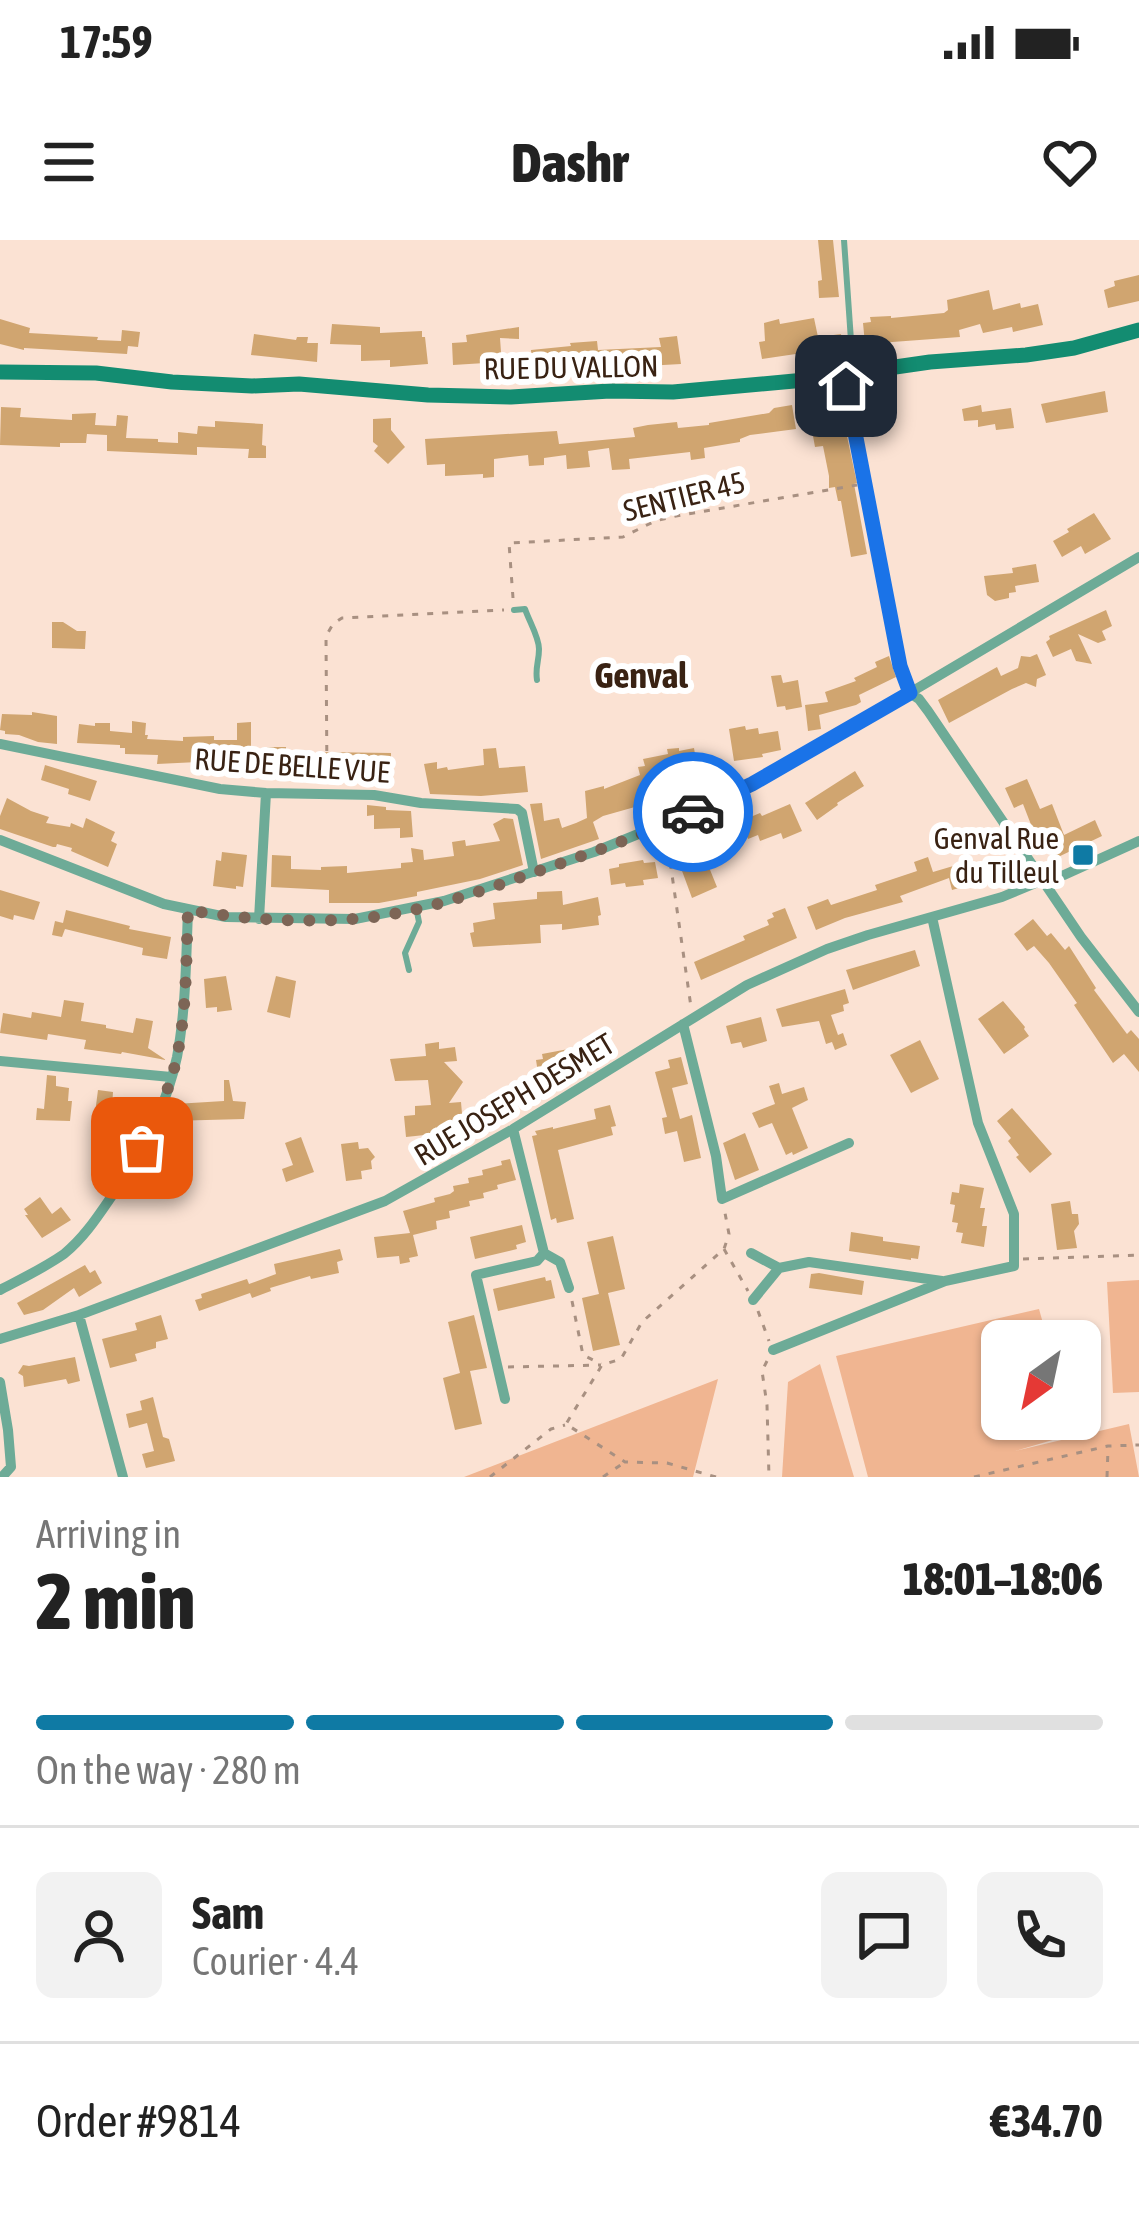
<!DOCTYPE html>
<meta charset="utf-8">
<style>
:root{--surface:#fff;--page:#f2f2f2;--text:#222;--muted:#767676;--line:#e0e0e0;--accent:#0f7aa4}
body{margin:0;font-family:"Asap Condensed",sans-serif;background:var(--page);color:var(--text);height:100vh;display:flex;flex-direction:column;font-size:45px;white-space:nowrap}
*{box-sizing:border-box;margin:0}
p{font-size:39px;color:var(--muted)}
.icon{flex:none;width:66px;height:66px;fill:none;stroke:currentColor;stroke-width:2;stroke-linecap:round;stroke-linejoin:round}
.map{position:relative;height:1237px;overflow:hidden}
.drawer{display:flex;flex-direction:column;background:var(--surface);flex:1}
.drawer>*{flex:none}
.needle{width:78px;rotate:213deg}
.buttons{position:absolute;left:981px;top:1080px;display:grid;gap:24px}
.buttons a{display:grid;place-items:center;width:120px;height:120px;border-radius:18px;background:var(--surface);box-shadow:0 3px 9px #0004;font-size:60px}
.pin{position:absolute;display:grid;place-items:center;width:102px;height:102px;color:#fff;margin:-51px;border-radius:24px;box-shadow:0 6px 18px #0006}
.courier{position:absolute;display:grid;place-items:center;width:120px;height:120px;margin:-60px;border:9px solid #1a73e8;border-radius:50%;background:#fff;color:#222;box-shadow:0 3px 15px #0007}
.summary em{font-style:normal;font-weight:800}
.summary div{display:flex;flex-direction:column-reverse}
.summary{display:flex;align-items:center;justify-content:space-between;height:204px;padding:0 36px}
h1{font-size:78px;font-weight:800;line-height:90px}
.bar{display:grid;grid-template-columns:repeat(4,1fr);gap:18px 12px;align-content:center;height:144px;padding:0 36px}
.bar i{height:15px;border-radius:9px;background:var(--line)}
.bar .active{background:var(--accent)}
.bar p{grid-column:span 4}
.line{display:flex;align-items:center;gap:30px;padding:0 36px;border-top:3px solid var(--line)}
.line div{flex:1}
.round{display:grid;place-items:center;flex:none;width:126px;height:126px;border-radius:18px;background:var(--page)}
.status{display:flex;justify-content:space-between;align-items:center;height:84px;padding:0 60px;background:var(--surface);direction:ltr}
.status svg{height:33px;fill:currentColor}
header{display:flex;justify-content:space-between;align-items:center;height:156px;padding:0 36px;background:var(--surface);font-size:54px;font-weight:800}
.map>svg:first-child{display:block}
</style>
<div class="status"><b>17:59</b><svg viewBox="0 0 49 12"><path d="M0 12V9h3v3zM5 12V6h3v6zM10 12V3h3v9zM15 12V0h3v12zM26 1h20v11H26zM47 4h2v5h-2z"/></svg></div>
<header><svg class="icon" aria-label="menu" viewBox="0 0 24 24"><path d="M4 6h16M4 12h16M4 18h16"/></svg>Dashr<svg class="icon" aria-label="heart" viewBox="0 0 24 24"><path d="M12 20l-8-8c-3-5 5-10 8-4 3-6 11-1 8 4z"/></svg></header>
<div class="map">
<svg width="1139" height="1237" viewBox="0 0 1139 1237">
<rect width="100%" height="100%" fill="#fbe2d3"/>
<path fill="#f0b591" d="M1139,1040v112l-26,1 -6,-111z
M1039,1069l9,32h-46v78h67l4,15 -58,17 114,-27 10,53h-271l-32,-121z
M820,1124l34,113h-72l6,-95z
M718,1139l-25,98h-229z"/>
<path fill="#d0a570" d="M818,0h15l6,57 -20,1 -1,-17 4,-1z
M1139,35v26l-31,7 -4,-18 11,-4 -1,-5z
M989,50l4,20 27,-7 1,5 17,-4 5,21 -30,7 -1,-5 -29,6 -3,-9 -21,6 1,7 -95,7 -2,-21 8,-1 -1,-5 21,-1v2l53,-5 4,-3 -1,-10z
M814,78l4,19 23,-3 2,13 -81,12 -3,-17 6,-1 -1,-18 15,-4 1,5z
M0,79l30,9 -1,5 69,4 -1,3 24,1 1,-11 18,2 -2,15 -10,-1 -1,8 -103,-6v2l-24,-6z
M332,84l48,3v6l42,-2v6h3l3,27 -38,3v-7l-29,1v-16l-31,-1z
M519,87v12l-19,-1 2,28 -16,2 -1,-5 -32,2 -1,-22 15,-1 -1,-7z
M254,94l42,6 1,-3h11l-1,6h11l-1,19 -66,-7z
M677,96l4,28 -71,4v-3l-41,4v-6l-37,2 -1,-15 40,-4 -1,-3 27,-2 1,9 63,-3 -2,-9z
M1105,151l3,21 -62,11 -5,-19z
M840,164l17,79 -3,1 13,70 -16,3 -10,-56h-3l-3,-14 -6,1v-12l-6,-30 -8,1 -2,-11 11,-2 -3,-18 8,-1 -1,-9z
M792,165l4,24 -46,6 -10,4v3l-36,6 1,10 -14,2 -1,-8 -61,7 1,10 -18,1 -3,-22 -21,3 2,16 -23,2 -1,-14 -22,3v7l-15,1 -1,-11 -34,4v18l-11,1v-4l-38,2v-12l-18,1 -2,-26 132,-8 2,13 76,-7 -2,-9 15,-3 29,-3 1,6 31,-3v-2l60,-10 5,-5z
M981,165l1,7 29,-4 3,20 -18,2 -1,-6 -17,3v-7l-14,1 -2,-12z
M1,167l20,1 -1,9 52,3v-6l24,-1 -1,12 21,1 1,-11 11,1 -2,22 32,1v3l20,1v-11l19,2 1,-8 17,1v-6l48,3 -1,21 4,1v12h-18l1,-9 -52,-2v8l-90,-4v-16l-20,-1 -1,9h-26v4l-60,-2z
M391,178v12l14,17 -17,17 -14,-13 4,-5 -5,-4v-23z
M1094,273l17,26 -26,15 -4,-8 -19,11 -9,-16 16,-9 -2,-3z
M1036,324l3,18 -24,4 1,6 -7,1v5l-14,3 -8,-6 -3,-19 29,-3 -1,-5z
M1106,370l6,16 -10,5 4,9 -8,3 -20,-9 14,30 -16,-3 -5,-12 -18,8 -7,-15 4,-3 -1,-3z
M52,382h11l14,9h9l-1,18 -33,-1z
M1037,414l9,21 -9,4 -1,8 -10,-4 -14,6 -63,34 -11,-23 59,-33 4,9 17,-8 3,-12 9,1z
M889,416l7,21 -37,18 2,7 -5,3 -37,10 2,14 -13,2 -3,-26 23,-3 -3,-10 31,-11 -2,-3 23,-11 -2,-5z
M781,435l2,8 15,-3 4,27 -16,3 -1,-4 -8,1 -6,-31z
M32,472l25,4v28l-19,-2 -19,-7 -14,-1v-3l-5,-1 2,-16 30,1z
M132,481l14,2 -1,12h3l-1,4 36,2v-4l31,-1v4h23v-17l14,-1v28h-22l1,19 -31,-2 -1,-5 -41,2 1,-9 -33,-1v-6h-5v-3l-43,-2 2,-19 16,2v-3h15v8l22,2z
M745,486l1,4 12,-2 1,6 19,-3 3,19 -19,4 1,3 -29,4 -5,-32z
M267,507h19v7l26,2 7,-4 72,1v20l-70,2v4l-54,-2z
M496,508l3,20 26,-2 3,26 -47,4 -51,-2 -6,-30 13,-2v7l10,-2 1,3 36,-5 -1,-16z
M679,508v3l15,-3 3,18 7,-1 7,29 -29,12 -3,-18 -33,7 3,8 -46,13 -10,6 6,17 -58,20 -11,-55 12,-1 2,18 15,-3 3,10 14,-5 11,-5 -2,-27 19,-5v3l36,-14 -2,-8 7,-1 -2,-7 25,-5 -1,-5z
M45,525l52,16 -7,20 -22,-7 1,-5 -28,-9z
M855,531l9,15 -27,17 1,2 -21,15 -12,-17z
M1027,539l13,30 12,-5 12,31 31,-15 7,16 -46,22 -12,-27 -9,4 -12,-31 -9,4 -9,-20z
M7,558l24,13 18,6 -3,6 24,4 1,-4 12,5 3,-10 29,14 -4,9 6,3 -9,23 -37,-16 1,-3 -15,-4 -1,3h-3l-53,-18v-13z
M790,564l12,27 -19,8 -2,-6 -21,8 -2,-6 -10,4 -7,-18 19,-8 2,3z
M367,565l19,2v3l25,1 2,26 -13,1v-10l-26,1v-14l-7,1z
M504,578l9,1 10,46 -43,14 -63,13v4l-38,7h-50v-13l-58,-3 1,-32 19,1v13l30,1v-3l26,-1v7l54,-5v-5l12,-1 -2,-14 12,2 1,10 30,-4 -2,-14 13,-2 1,6 34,-5 -7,-17z
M702,610l15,37 -25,11 -14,-38z
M222,612l25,3 -4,32 -7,-1v3l-23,-3 3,-26 5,1z
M928,617l5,15 27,-8 2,7 20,-6 5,15 -35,10 -3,-12 -49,18 3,6 -58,16 -29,12 -9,-23 21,-8 3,6 46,-15 -2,-5 42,-14 -3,-9z
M643,620l1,3 11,-1 3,16 -15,2 1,5 -18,2 -1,-4 -14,2 -2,-16 10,-2v-3z
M0,650l40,12 -6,18 -20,-5 -1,5 -13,-4z
M562,651l1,14 35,-8 3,18 -3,1 1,9 -37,5v-6l-22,1 1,18 -68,4 -3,-14 4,-1 -1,-9 22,-4 -2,-16 44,-4v-7z
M785,668l12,30 -96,42 -7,-18 51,-22 -2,-4 26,-11 -2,-5 7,-3 -2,-4z
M66,670l64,16 -1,3 42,8 -4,22 -25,-4 1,-7 -78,-19 -3,8 -10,-2 3,-14 8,2z
M1033,679l14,17 4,-3 14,17 4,-4 27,42 -2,2 33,44 4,-4 8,9v33l-15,-18 -11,9 -39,-58 3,-2 -28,-40 -15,-17 -7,5 -13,-17z
M915,710l5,16 -67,24 -7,-20z
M226,736l6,34 -15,2v-5l-11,1 -2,-29z
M276,736l20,5 -6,37 -23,-6z
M845,749l4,14 -6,2 1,6 -13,4 7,20 5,-2 4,12 -12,5 -3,-8 -6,2 -7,-23 -37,6 -6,-18z
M64,760l20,3 -3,18 25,4v3l27,5 3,-15 17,3 -5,27 18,12 -44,-8 -1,2 -37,-5 2,-9 -38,-6 -1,6 -47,-7 3,-20 28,5 1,-6 29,5z
M1003,761l22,26 -1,2 5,7 -25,18 -26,-35z
M761,777l6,24 -24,7 -2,-6 -10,2 -5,-18z
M920,800l19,39 -28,14 -21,-38z
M439,802v7l16,-2 2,14 -13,1 19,20 -14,21 12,-1 2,23 -17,1v4l-12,1v3l-28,3 -2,-21 11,-1v-9l16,-1 -3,-25 -33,1 -5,-22 36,-3 -1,-12z
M579,807l4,17 -6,1 1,6 -39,8 -3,-19 7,-1 -1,-5z
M681,817l7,27 -16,4 8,31 12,-4 9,43 -17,4 -7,-31 -12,3 -3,-16 5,-1 -12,-45 15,-4 -2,-8z
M47,835l9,1v10l13,2 -1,13h4l-2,20 -34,-1 1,-12 7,1z
M224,840h5l4,21 13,1 -2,17 -75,2v-6l6,-11 49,-3z
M779,843l3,11 22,-7 4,13 -16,8 16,40 -15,7 -1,-3 -6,3 -14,-32 -13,5 -7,-15 23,-9 -6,-18z
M98,850l15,2 -3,46 -18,-2z
M610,865l6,21 -5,1 2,8 -55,15 16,69 -17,4 -1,-5 -5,2 -19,-84 5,-1 -2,-4 18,-4v2l43,-10 -2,-10z
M1012,868l40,46 -22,19 -14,-16 3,-2 -11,-14 3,-3 -14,-17z
M745,893l14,37 -24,10 -12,-37z
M301,897l13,35 -28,10 -4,-13 11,-4 -8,-22z
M358,902l1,7 9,-1 7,9 -4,4 1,8 -11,2 1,8 -16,2 -5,-37z
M510,919l6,21 -19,5 1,4 -15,4 1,5 -15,3 1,5 -21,5 1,7 -14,3 1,8 -24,6 5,21 -9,2 1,4 -10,2 -1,-8 -22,2 -3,-21 36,-4 -7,-22 32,-9 -1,-4 16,-4 4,-3 -1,-5 16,-3 -1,-5 15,-3 -1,-5 20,-5 -1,-4z
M960,944l24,4 -4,20h5l-3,18h5l-3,21 -23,-4 2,-10 -7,-1 2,-9 -6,-1 3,-17 -5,-1 2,-12 7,1z
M40,957l12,17 9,-7 10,13 -29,18 -17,-23h3l-4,-6z
M1070,961l2,13h6l1,10 -5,7 3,17 -20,2 -6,-46z
M522,985l4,17 -10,3 1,4 -42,10 -5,-22z
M851,992l32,5v4l37,5 -2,13 -7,-1v2l-62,-9z
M613,996l12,53 -17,4 12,52 -27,6 -11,-53 17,-4 -12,-52z
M340,1009l3,11 -6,2 2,11 -28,6 -1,-3 -40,12 1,3 -19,7 -2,-5 -51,18 -4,-11 7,-2 -1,-4 46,-15 2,5 27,-10 -2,-10z
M85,1025l5,8 5,-3 7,13 -23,14 -5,-9 -31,22 -19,5 -7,-12z
M819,1033l45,8 -2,14 -53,-7 2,-14z
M545,1037l1,4 5,-1 4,18 -57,13 -5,-22z
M161,1075l7,24 -12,3v6l-21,6 2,7 -27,7 -8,-29 35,-9 -2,-7z
M474,1075l13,53 -17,3 12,53 -27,6 -12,-52 17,-5 -12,-51z
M75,1117l5,24 -12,3 -2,-5 -42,8 -1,-11 -5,-3 5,-8 6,1z
M153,1157l10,40 6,2 6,22 -29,7 -4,-14 12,-3 -7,-28 -18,5 -3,-14 16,-4 -2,-9z"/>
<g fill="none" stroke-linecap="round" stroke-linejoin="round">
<path stroke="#a89081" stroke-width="3" stroke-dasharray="6 9" stroke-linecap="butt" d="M513,358l-4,-55 114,-6 32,-16 21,-5 181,-31
M327,541l-1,-145 7,-12 9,-6 162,-8
M666,593l25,174
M724,1009l24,42
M1023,1019l116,-4
M572,1061l11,54 18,9
M758,1071l11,30
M767,1121l-5,10 5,34 2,72
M508,1127l93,-2
M490,1237l61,-48 14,-4
M603,1237l19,-13
M716,1237l-49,-14 -42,-1 -59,-38 36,-59 19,-6 21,-37 82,-73 5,-15 -4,-21
M974,1237l134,-31 31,-1
M1107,1237l1,-28"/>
<path stroke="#6dab97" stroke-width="6" d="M844,0l9,129
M844,139l56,287 10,27
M514,370l11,-1c4,12 14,28 14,40 0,13 -4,18 -2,31
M409,730l-4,-17 14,-31 -3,-15"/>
<path stroke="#6dab97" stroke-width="10" d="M910,453l9,6 9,12 153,226 58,75
M0,504l220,45 46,4 108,2 47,8 96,6 5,4 12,59
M0,600l164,64 62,13 129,2 89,-18 150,-49 123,-50 76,-40 346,-205
M259,679l7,-126
M683,784l33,132 6,43 127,-56
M0,821l171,16
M544,1013l16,9 9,26
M751,1013l28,15
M0,1050c21,-11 44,-22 64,-36 22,-18 36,-41 52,-64 27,-39 51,-86 61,-133 9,-48 9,-98 11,-146
M753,1060l26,-32 30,-6 133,19
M79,1075l44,162
M0,1099l79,-24 306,-114 128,-72 234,-144 80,-36 41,-14 134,-38 41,-17 21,-5 75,-34
M773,1110l172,-69 69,-15v-52l-36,-91 -46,-206
M0,1142l8,48 3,37 -9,10
M505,1159l-29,-124 61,-14 7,-8 -31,-124"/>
<path stroke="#138c71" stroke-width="15" d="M0,132l96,1 76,9 80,4 47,-2 129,11 83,2 99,-6 63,1 132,-12 125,-18 96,-7 48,-7 65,-18"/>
</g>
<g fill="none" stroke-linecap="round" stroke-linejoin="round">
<path stroke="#7d6556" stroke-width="12" stroke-dasharray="0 21.6" d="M142,908c13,-28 27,-57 34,-87 11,-49 10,-101 12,-151 54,9 110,13 165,9 60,-4 120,-25 177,-45 55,-19 110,-38 163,-62"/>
<path stroke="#1a73e8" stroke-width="15" d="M693,572l59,-28 158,-91 -10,-27 -54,-280"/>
</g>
<rect fill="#0f7aa4" stroke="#fff" stroke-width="4.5" x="1071" y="603" width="24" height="24" rx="6"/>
<g text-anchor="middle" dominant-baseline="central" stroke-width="12" stroke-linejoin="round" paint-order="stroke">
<g font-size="30" fill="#392213" stroke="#fff">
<text transform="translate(571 127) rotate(-1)">RUE DU VALLON</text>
<text transform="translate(684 256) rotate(-14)">SENTIER 45</text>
<text transform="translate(292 525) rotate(4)">RUE DE BELLE VUE</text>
<text transform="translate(514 859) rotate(-31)">RUE JOSEPH DESMET</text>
</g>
<g font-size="30" fill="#392213" stroke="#fff" text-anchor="end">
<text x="1059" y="598">Genval Rue<tspan x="1059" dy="34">du Tilleul</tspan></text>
</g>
<g font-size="36" font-weight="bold" fill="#392213" stroke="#fff">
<text x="641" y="435">Genval</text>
</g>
</g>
</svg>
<div class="buttons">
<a><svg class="needle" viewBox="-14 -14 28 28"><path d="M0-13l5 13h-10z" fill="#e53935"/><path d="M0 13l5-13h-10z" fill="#767676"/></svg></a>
</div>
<div class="pin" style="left:142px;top:908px;background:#ea580c"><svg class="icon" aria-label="bag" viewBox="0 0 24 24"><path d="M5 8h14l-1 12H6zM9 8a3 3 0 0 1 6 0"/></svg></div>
<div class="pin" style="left:846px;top:146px;background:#1f2937"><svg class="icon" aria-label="home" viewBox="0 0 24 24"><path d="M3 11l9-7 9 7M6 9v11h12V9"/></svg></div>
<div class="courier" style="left:693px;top:572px"><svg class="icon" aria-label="car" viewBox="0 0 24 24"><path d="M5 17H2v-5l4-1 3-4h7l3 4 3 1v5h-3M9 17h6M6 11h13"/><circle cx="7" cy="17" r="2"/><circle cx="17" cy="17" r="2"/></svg></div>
</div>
<section class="drawer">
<div class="summary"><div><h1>2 min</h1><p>Arriving in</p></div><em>18:01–18:06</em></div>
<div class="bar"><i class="active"></i><i class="active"></i><i class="active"></i><i></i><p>On the way · 280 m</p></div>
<div class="line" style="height:216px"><a class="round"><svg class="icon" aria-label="person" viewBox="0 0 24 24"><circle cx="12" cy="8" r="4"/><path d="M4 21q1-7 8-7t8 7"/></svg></a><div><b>Sam</b><p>Courier · 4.4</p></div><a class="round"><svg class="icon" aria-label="chat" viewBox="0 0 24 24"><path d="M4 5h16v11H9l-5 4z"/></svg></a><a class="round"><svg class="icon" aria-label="phone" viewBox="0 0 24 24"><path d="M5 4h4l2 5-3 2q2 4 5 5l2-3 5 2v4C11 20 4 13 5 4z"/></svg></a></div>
<div class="line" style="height:156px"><div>Order #9814</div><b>€34.70</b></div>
</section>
